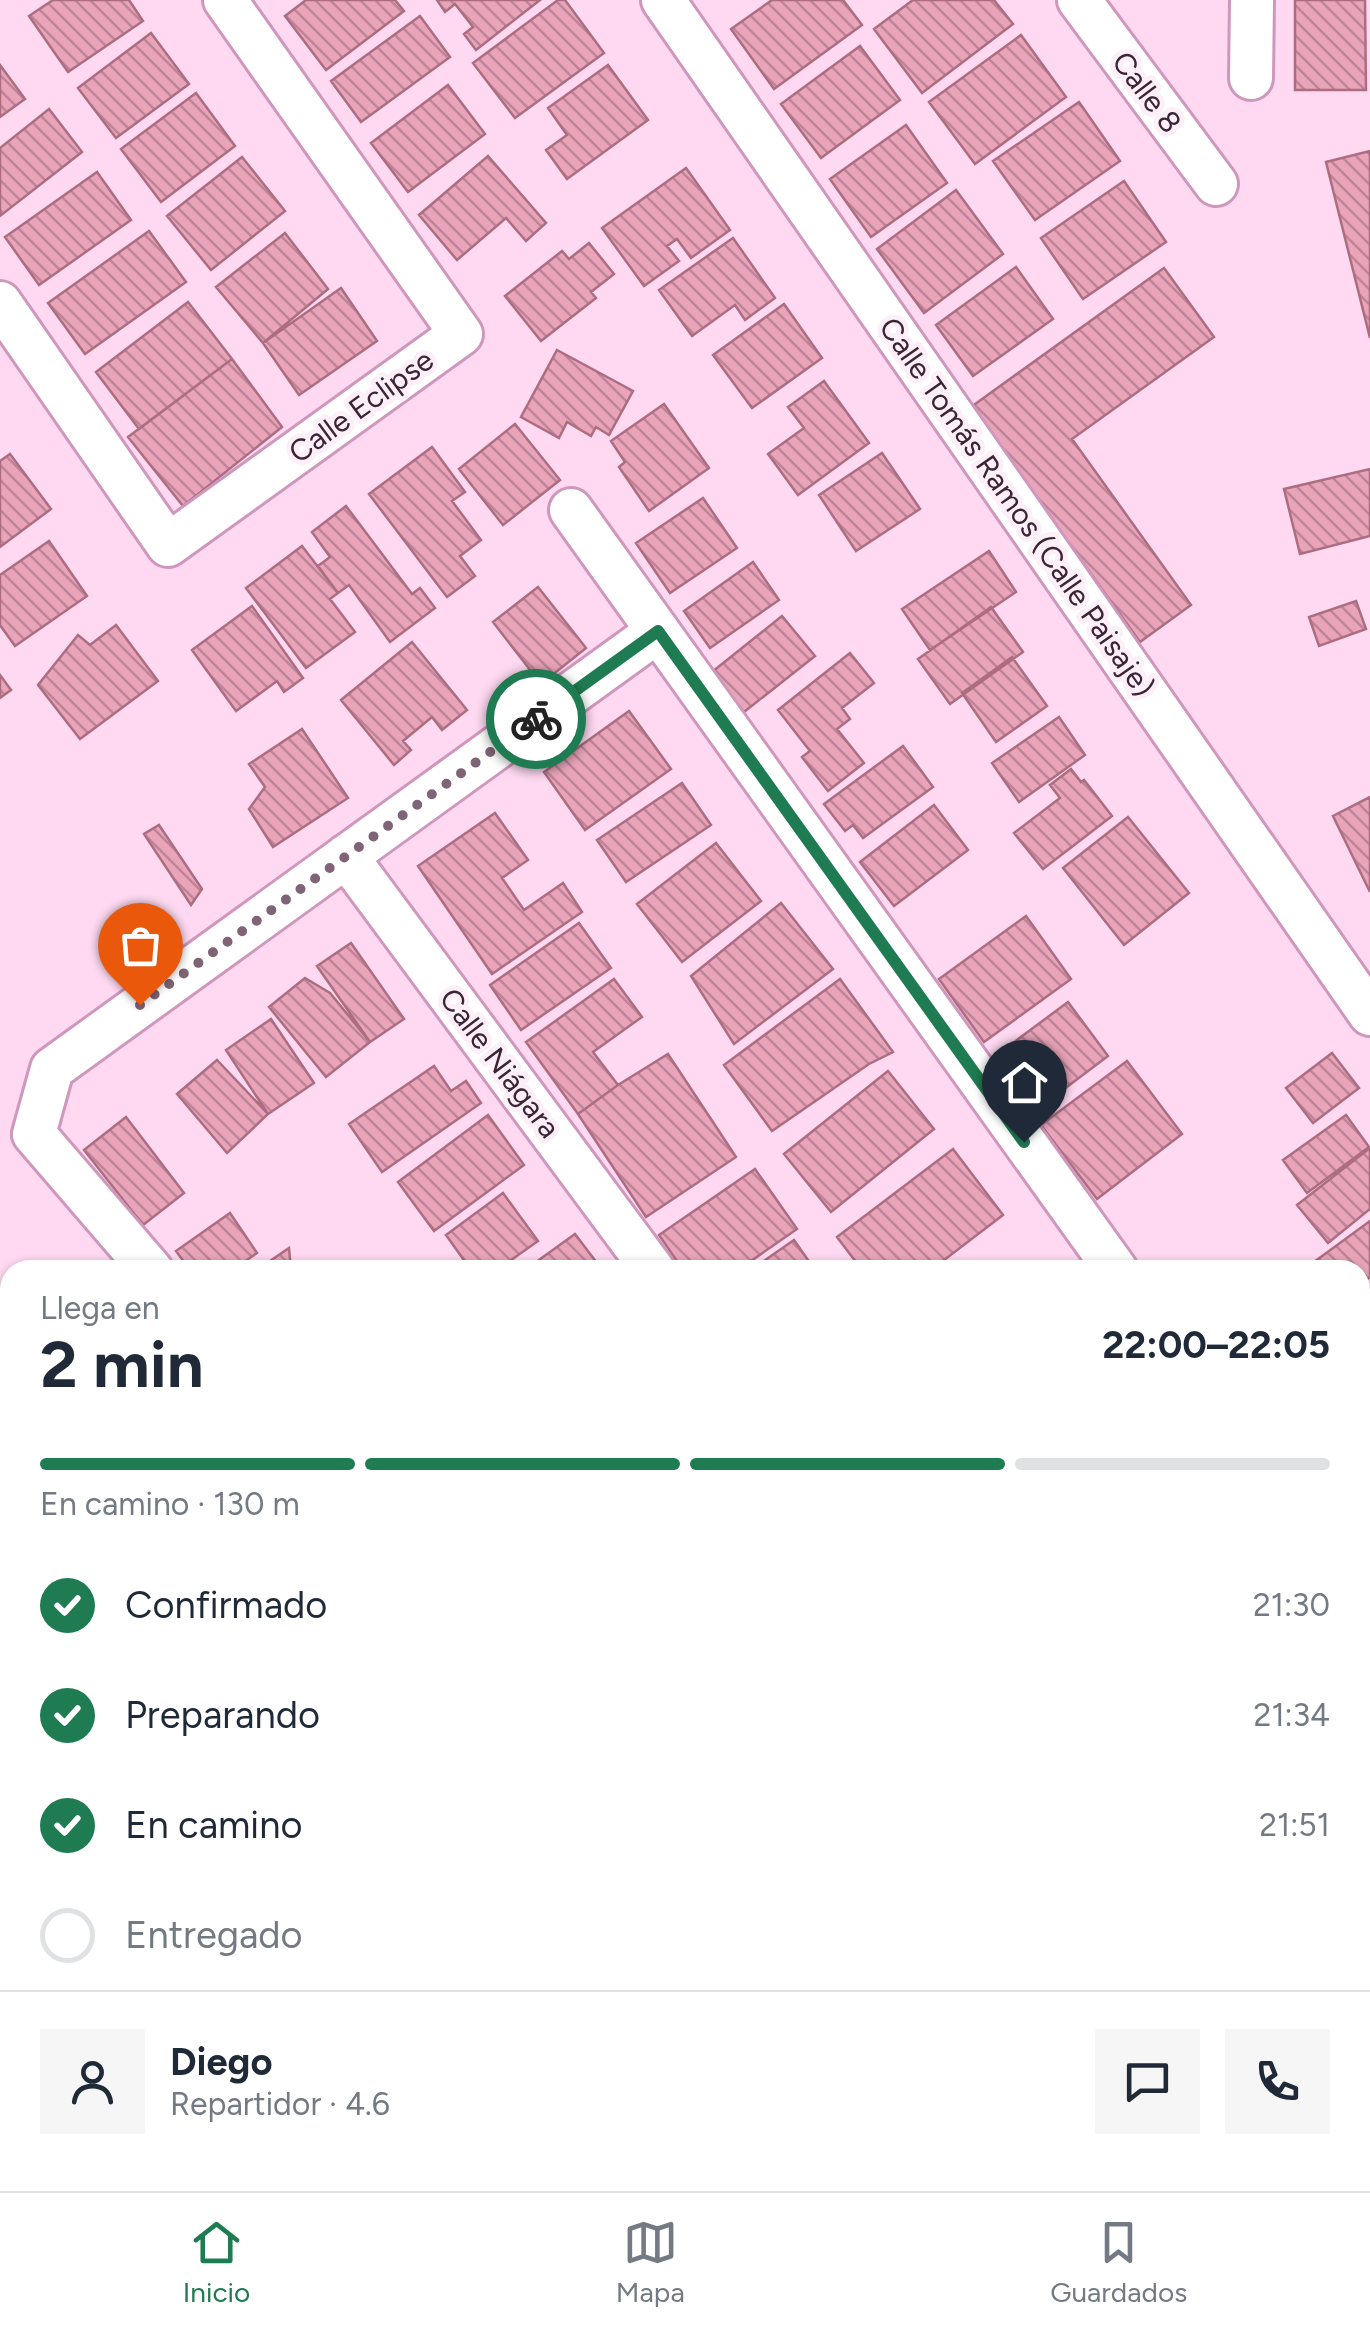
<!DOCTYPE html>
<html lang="es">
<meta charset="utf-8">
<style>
:root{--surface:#fff;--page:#f6f6f7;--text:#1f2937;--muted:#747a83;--line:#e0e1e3;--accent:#1f7c52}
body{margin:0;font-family:Figtree,sans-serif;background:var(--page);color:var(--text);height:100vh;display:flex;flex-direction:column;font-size:38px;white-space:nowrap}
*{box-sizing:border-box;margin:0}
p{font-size:32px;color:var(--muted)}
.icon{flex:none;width:55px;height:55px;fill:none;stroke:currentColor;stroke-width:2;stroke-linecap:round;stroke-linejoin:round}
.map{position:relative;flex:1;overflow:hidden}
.sheet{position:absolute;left:0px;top:1260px;width:1370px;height:932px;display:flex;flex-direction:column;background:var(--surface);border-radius:30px 30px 0 0;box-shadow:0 2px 8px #0004}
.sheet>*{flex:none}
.pin{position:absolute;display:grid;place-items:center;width:85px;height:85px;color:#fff;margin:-102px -42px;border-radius:50% 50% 50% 0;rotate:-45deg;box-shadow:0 0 10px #0007}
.pin .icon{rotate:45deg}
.courier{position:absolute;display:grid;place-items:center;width:100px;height:100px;margin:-50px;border:8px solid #1f7c52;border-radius:50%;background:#fff;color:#222;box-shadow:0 2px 12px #0007}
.headline em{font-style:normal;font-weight:700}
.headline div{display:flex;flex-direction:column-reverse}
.headline{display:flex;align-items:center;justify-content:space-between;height:170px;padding:0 40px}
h1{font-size:65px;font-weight:700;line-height:75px}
.bar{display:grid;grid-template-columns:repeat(4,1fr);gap:15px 10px;align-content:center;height:120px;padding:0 40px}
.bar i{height:12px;border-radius:8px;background:var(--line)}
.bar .selected{background:var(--accent)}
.bar p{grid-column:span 4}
.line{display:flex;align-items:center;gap:25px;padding:0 40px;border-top:2px solid var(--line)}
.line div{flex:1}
.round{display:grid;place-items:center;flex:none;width:105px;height:105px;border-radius:0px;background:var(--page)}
ol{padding:0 40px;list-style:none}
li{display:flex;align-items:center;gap:30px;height:110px}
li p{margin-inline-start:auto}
li .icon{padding:10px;border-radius:50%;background:var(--accent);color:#fff;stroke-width:4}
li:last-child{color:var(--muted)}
li i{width:55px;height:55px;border:5px solid var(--line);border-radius:50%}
.tab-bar{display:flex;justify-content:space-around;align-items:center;height:140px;border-top:2px solid var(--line);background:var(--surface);font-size:28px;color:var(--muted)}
.tab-bar a{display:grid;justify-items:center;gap:5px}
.tab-bar .selected{color:var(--accent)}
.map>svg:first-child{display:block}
</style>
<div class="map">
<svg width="1370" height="2191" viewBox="0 0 1370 2191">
<defs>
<pattern id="building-back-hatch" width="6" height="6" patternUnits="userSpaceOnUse" patternTransform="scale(2.5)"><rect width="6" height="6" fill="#e9a4ba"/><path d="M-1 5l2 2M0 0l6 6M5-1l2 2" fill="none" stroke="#be8598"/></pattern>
</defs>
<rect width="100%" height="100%" fill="#fed9f1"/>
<path fill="url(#building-back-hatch)" stroke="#ad6d81" stroke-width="2.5" d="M53,0h76l14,21 -75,51 -39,-56z
M306,0h89l9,11 -78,59 -41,-54z
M437,0h103l-64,50 -12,-16 9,-7 -18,-23 -10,8z
M558,0h7l39,53 -89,65 -42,-55z
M772,0h71l19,25 -88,64 -43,-60z
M913,0h81l19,24 -91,69 -48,-64z
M1295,0h70l1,90h-71z
M420,16l30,41 -89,65 -30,-41z
M151,33l38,51 -73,54 -38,-50z
M1021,35l45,62 -91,67 -46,-62z
M860,46l40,54 -79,58 -40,-54z
M0,65l25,34 -25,18z
M608,65l40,55 -81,59 -21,-29 21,-15 -19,-27z
M448,85l37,49 -77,58 -37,-49z
M196,93l39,53 -74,56 -40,-53z
M1079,102l41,59 -85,59 -42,-59z
M49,109l33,43 -82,64v-68z
M906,125l41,58 -76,54 -41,-58z
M1370,151v187l-44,-176z
M488,156l58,67 -20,18 -20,-23 -49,42 -38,-45z
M242,157l43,54 -74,59 -44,-54z
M686,168l44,62 -39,28 -14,-19 -10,7 12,15 -35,25 -42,-58z
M97,172l34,48 -92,65 -34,-48z
M1124,181l42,61 -83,57 -42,-61z
M956,190l47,64 -79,59 -47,-64z
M149,231l37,51 -101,72 -37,-51z
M285,233l43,56 -65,54 -47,-56z
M733,238l42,60 -30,22 -10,-15 -43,31 -33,-46z
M589,243l25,31 -23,18 5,6 -55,43 -36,-45 57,-45 7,8z
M1016,267l37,52 -80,57 -37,-51z
M1164,268l50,69 -142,102 119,166 -51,37 -169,-235z
M341,288l36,53 -78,54 -36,-52z
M188,302l44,57 -93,70 -43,-57z
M784,304l38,54 -70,50 -39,-53z
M557,350l76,41 -24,44 -13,-8 -5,9 -24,-14 -8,16 -38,-21z
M232,359l50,68 -99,79 -55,-69z
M824,381l45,62 -71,52 -30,-41 36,-26 -16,-21z
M664,404l45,64 -60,43 -30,-44 6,-5 -14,-21z
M515,424l45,56 -57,45 -44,-56z
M432,447l33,45 -13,9 29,39 -21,16 15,20 -28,21 -78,-103z
M882,453l38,56 -64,42 -37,-56z
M10,454l41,55 -51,38v-86z
M1370,469v67l-70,18 -16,-65z
M703,498l34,50 -67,45 -34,-50z
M346,506l66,88 8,-6 15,20 -45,34 -41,-57 -11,8 -20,-27 12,-9 -18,-25z
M49,541l38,55 -72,50 -15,-21v-50z
M302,546l36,47 -8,6 25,33 -49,36 -60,-80z
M989,551l27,41 -86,58 -28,-41z
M753,562l26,38 -69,48 -26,-37z
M538,587l48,61 -45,36 -48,-62z
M1356,601l10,28 -47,17 -10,-29z
M252,606l51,72 -19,14 -7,-11 -41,30 -44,-61z
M991,607l32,45 -73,52 -32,-45z
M782,616l33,40 -71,56 -32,-40z
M116,625l42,56 -78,58 -42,-54 40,-50 12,10z
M412,642l55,68 -25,20 -10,-13 -29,24 8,9 -17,15 -53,-65z
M850,653l24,30 -32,25 8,11 -13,10 27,34 -36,28 -26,-34 8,-6 -32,-41z
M1012,657l35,49 -51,36 -34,-49z
M0,675l11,15 -11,8z
M629,711l42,58 -86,61 -41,-58z
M1059,717l26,38 -66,47 -27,-39z
M302,729l46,69 -75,49 -24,-38 16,-22 -16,-23z
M903,746l30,41 -70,51 -10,-13 -8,6 -21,-27z
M1071,769l10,13 3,-2 28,36 -69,53 -29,-36 46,-35 -10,-13z
M682,783l29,42 -85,57 -29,-42z
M1370,797v95l-37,-76z
M934,805l34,45 -74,56 -34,-44z
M495,813l33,47 -26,18 22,32 39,-27 19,29 -90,62 -74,-108z
M1128,817l61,76 -65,52 -61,-77z
M159,825l43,64 -11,16 -47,-71z
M716,843l45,58 -79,61 -45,-58z
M781,903l52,66 -99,75 -43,-68z
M1026,916l45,63 -87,63 -45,-63z
M579,923l32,45 -90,62 -31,-45z
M351,943l53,76 -34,23 -53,-76z
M305,978l25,15 40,49 -44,35 -57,-70z
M614,979l28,38 -49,35 25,33 -40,29 -52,-72z
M840,979l53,73 -24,12 -97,67 -48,-66z
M1068,1002l40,54 -81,61 -41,-54z
M271,1019l43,64 -46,31 -42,-64z
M1332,1053l27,35 -46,35 -27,-35z
M668,1054l68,103 -90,60 -68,-103 40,-29z
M217,1060l51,54 -41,39 -50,-59z
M1127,1061l55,73 -85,65 -56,-74z
M434,1066l17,25 15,-10 15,22 -99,69 -33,-48z
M888,1071l46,58 -103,83 -47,-58z
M488,1115l36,50 -90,66 -36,-49z
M1346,1115l23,32 -62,46 -24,-33z
M126,1117l58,76 -41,32 -59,-75z
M1370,1148v61l-42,34 -31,-38z
M953,1149l50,66 -72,55h-69l-25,-33z
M755,1169l42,60 -59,41h-55l-24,-35z
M503,1193l35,48 -41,29h-26l-25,-35z
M230,1213l27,40 -25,17h-42l-14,-19z
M1370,1221v56l-10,8v-15h-57z
M575,1234l22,29 -10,7h-62z
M794,1240l21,30h-64z
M289,1248l2,22h-34z
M10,1354v41l-10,-11v-22z
M1360,1398l10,13v102l-6,4 -4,-4z
M10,1614v76l-10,13v-76z
M1360,1655l10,15v57l-10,7z
M10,1708v19l-10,-9v-7z
M10,1866v80l-10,11v-81z
M0,2026l10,9v24l-10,12z
M1370,2038v32l-10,-14v-11z
M10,2082v100h20l-7,9h-7l-16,-13v-84z
M1360,2084l10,12v48l-10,8z
M99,2182h55l10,9h-71z
M702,2182h56l-9,9h-39z
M948,2182h114l7,9h-114z
M1092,2182h81l-12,9h-63z
M1256,2182h64l-11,9h-47z"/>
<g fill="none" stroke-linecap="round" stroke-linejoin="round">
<defs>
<path id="street" d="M663,0l707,1014
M1079,0l137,184
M1251,78l1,-78
M0,303l168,242 293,-211 -236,-334
M571,510l545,760
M346,856l307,414
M151,1270l-117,-136 18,-65 606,-438
M1360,1318l10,-7
M0,1754l10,9
M1360,1782l10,-8
M317,2191l7,-9
M824,2191l9,-9"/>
</defs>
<use href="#street" stroke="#d097bd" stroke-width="48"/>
<use href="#street" stroke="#fff" stroke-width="42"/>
</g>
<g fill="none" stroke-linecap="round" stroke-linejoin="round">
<path stroke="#7f6376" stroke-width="10" stroke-dasharray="0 18" d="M140,1005l396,-286"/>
<path stroke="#1f7c52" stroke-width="12" d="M536,719l122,-88 366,511"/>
</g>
<g text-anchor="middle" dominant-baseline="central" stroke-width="10" stroke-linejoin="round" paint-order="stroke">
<g font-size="30" fill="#3b2434" stroke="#fceff7">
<text transform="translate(1147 92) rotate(53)">Calle 8</text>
<text transform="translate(361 406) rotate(-36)">Calle Eclipse</text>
<text transform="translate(1017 507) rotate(55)">Calle Tomás Ramos (Calle Paisaje)</text>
<text transform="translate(500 1063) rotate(53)">Calle Niágara</text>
</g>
</g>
</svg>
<div class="pin" style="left:140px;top:1005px;background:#ea580c"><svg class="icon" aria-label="bag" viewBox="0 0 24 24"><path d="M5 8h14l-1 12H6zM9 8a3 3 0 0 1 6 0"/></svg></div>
<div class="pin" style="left:1024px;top:1142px;background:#1f2937"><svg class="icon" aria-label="home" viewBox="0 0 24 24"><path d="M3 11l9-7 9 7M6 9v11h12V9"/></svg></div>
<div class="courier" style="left:536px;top:719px"><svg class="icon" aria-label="bike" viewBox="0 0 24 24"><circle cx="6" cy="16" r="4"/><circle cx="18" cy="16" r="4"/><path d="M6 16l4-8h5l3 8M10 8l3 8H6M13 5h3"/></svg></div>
<section class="sheet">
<div class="headline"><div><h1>2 min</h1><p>Llega en</p></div><em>22:00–22:05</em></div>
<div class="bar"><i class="selected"></i><i class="selected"></i><i class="selected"></i><i></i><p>En camino · 130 m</p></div>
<ol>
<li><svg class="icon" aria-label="check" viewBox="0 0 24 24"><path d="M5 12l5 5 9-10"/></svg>Confirmado<p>21:30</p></li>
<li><svg class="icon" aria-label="check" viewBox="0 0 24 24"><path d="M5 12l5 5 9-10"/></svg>Preparando<p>21:34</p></li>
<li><svg class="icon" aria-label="check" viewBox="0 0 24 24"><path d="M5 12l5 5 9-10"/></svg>En camino<p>21:51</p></li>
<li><i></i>Entregado</li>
</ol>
<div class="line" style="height:180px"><a class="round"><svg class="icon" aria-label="person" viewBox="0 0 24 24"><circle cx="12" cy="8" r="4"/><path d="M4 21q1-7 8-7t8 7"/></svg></a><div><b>Diego</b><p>Repartidor · 4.6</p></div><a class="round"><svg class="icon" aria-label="chat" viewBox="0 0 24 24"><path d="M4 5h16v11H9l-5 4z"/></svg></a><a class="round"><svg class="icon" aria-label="phone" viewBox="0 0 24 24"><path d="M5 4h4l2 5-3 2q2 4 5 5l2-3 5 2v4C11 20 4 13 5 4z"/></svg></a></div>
</section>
</div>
<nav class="tab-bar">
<a class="selected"><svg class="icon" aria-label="home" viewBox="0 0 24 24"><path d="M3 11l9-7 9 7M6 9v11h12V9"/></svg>Inicio</a>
<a><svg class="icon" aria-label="map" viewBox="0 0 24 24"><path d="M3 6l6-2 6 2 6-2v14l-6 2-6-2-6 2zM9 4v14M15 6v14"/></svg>Mapa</a>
<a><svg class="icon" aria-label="saved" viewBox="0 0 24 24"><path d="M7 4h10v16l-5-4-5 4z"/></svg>Guardados</a>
</nav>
